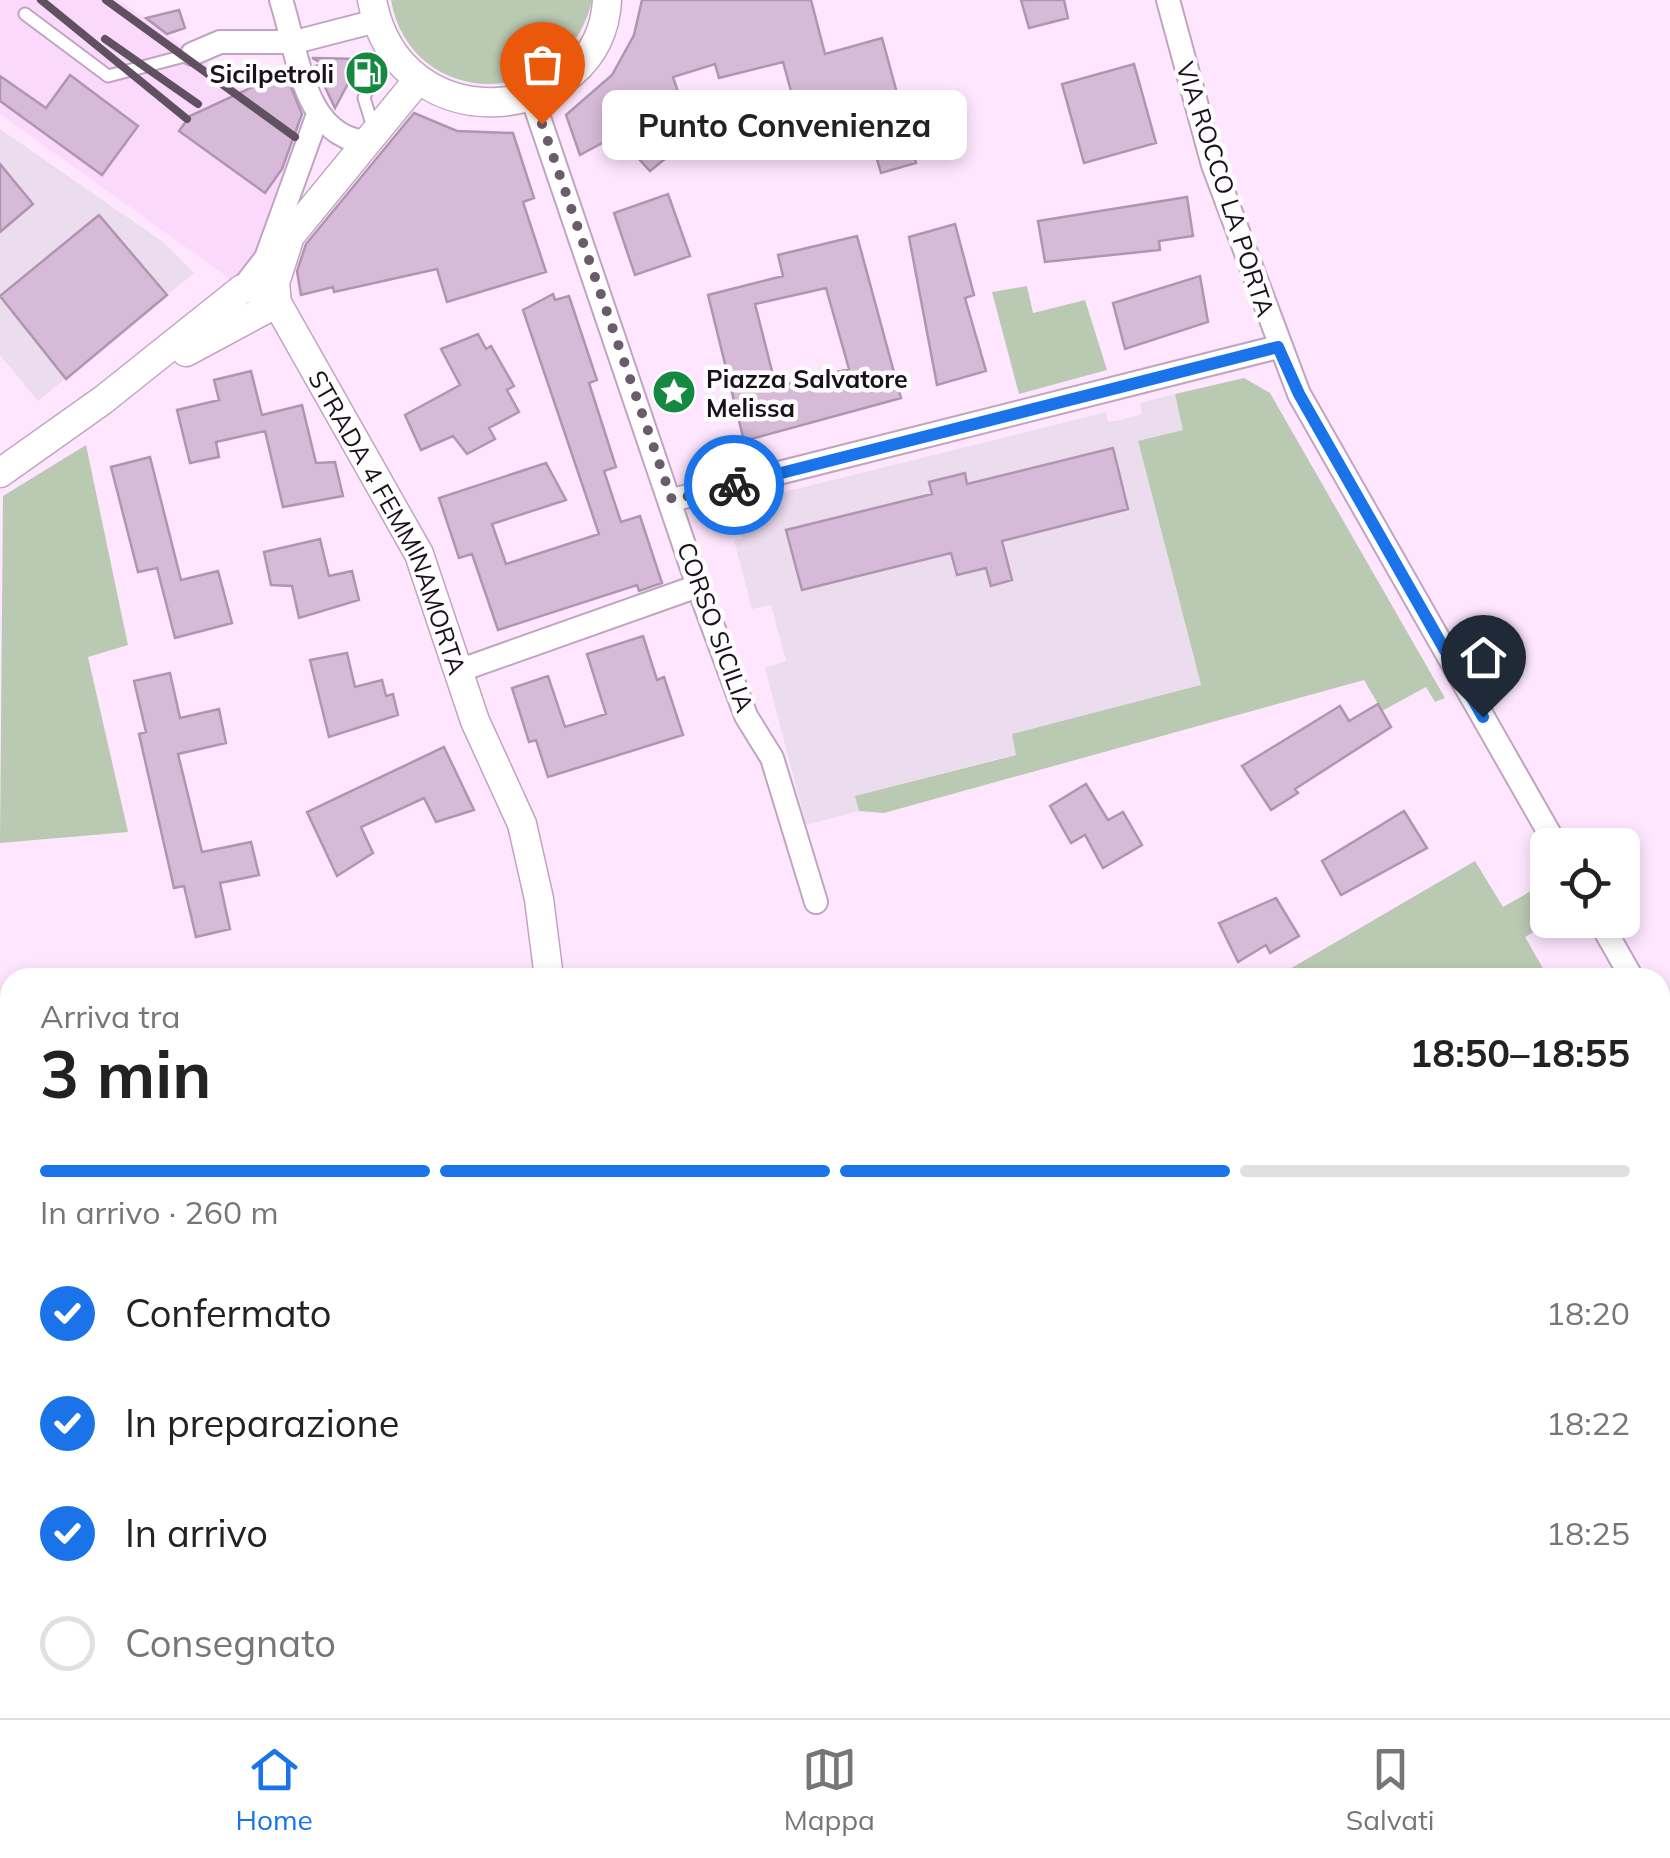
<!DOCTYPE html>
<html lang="it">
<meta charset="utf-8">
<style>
:root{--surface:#fff;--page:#f2f2f2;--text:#222;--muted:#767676;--line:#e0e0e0;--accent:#1a73e8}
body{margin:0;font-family:Mulish,sans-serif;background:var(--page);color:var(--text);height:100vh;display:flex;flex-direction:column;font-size:38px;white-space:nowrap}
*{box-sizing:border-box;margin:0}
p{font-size:32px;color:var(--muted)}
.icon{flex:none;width:55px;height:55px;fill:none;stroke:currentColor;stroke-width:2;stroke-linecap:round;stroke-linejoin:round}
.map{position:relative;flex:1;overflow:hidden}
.sheet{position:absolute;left:0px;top:968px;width:1670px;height:752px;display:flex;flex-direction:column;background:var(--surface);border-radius:30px 30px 0 0;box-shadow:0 5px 15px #0003}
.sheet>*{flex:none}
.buttons{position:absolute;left:1530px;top:828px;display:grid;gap:20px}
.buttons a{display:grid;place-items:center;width:110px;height:110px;border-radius:15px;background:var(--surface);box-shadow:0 5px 15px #0003;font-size:50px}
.pin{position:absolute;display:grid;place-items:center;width:85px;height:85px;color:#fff;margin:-102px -42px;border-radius:50% 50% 50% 0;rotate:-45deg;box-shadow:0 0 10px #0007}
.pin .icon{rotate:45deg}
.courier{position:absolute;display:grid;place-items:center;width:100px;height:100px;margin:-50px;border:8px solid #1a73e8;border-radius:50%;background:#fff;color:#222;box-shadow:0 2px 12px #0007}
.bubble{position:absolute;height:70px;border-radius:15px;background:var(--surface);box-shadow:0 5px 15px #0003;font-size:32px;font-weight:700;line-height:70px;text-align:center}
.overview em{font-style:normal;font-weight:700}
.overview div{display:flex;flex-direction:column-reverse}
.overview{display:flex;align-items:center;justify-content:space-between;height:170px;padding:0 40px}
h1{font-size:65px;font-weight:700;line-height:75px}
.bar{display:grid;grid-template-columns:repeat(4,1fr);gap:15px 10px;align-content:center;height:120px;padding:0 40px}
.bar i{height:12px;border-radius:8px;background:var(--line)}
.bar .on{background:var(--accent)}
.bar p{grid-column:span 4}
ol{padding:0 40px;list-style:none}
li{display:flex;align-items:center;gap:30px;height:110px}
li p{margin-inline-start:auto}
li .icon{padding:10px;border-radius:50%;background:var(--accent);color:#fff;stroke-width:4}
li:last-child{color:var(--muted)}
li i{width:55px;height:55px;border:5px solid var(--line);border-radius:50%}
.menu{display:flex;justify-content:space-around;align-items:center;height:140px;border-top:2px solid var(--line);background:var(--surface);font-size:28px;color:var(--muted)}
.menu a{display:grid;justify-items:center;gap:5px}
.menu .on{color:var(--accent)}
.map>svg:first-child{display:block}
</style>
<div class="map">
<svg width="1670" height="1718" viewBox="0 0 1670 1718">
<rect width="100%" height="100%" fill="#fee7fe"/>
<path fill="#fbd9fc" d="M0,0h119l187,133 -57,135 -15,14 -234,-168z"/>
<path fill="#ebdcee" d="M0,129l163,113 31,31 -156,128 -38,-46z
M1175,394l9,36 -46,12 63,244 -188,48 4,20 -161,42 3,15 -53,14 -41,-157 21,-7 -15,-56 -19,4 -18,-69 8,-2 -4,-19 9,-2 -3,-15 362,-90 2,10 12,-2 22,-6 -2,-11z"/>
<path fill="#bac9b2" d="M391,0h201c-24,111 -181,113 -201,0z
M1027,286l6,27 52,-13 22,70 -88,24 -27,-102z
M1244,378l26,15 175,305 -10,4 -9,-15 -44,24 -18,-31 -480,133 -25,-2 -4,-15 161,-41 -4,-21 189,-49 -63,-244 45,-11 -8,-36z
M86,445l42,200 -40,12 40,175 -128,11 3,-347z
M1475,861l28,46 44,-25 1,38h6l-29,17 23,40h-272z
M17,1710h803l3,8h-820z"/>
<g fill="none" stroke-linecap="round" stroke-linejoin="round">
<path stroke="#9bcfdc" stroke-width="8" d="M1660,1325l10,-2
M0,1642l10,-6"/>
</g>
<path fill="#d6bad7" stroke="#b095b0" stroke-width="2.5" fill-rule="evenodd" d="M642,0h169l14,54 57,-16 34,125 -35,10 -12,-41 -62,17 -24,-87 -64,16 -4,-14 -42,13 13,39 -22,19 6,9 -9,8 5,6 -16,13 -33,-36 -37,20 -14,-40 46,-40 22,-40z
M1021,0h43l4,18 -39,10z
M179,10l6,18 -18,6 -21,-16z
M312,58l51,1 5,2 -8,21 -9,-4 -16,30 -20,-42 8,-2z
M1134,64l22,79 -72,20 -22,-79z
M285,72l17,42 -20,55 -17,24 -86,-62 11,-15z
M70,75l68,51 -36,49 -102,-74v-25l46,32z
M414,113l43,18 56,2 21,65 -11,4 23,70 -99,30 -10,-33 -103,23 -1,-5 -32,8 -4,-24 9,-27z
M0,164l33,40 -33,28z
M668,194l22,62 -55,19 -21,-62z
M1187,197l6,39 -34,5 1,9 -115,12 -7,-41z
M99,215l68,80 -101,84 -66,-83z
M955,224l19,71 -9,3 21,73 -49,14 -28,-148z
M857,236l44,162 -157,43 -36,-146 75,-19 -5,-21zM826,288l23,81 -73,18 -21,-83z
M1200,276l8,46 -83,27 -12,-46z
M553,294l2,6 14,-4 28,84 -8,3 27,84 -12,4 17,51 19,-6 22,67 -23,8 -2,-6 -139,45 -26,-76 -13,4 -20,-60 107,-35 20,37 -74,24 14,40 93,-30 -76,-224z
M478,334l8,15 5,-3 23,40 -7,4 12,22 -30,16 6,11 -28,15 -14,-18 -32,14 -16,-35 55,-30 -19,-36z
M251,371l11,44 40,-10 14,58 19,-1 8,34 -60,11 -18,-76 -49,11 3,15 -29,6 -13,-53 42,-10 -5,-20z
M1113,448l15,61 -126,32 10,39 -21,6 -5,-18 -29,7 -6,-22 -149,37 -16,-60 146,-36 -3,-12 36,-9 2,11z
M150,457l31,123 37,-9 14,52 -57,15 -18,-70 -19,4 -27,-105z
M320,539l9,37 23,-5 7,29 -60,18 -7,-32 -21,-1 -7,-33z
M643,636l14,44 7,-3 19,58 -135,42 -12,-37 -7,2 -17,-54 36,-12 17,51 41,-13 -19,-60z
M347,653l8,34 27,-7 4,16 7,-2 5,21 -69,22 -19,-77z
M170,673l10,45 39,-9 7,34 -48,11 24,98 49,-10 8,33 -39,8 10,46 -34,8 -12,-51 -10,2 -35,-154 7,-2 -12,-51z
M1378,704l13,23 -96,62 3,4 -27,17 -29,-44 98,-60 9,15z
M444,747l30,63 -38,12 -12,-24 -63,29 12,26 -36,23 -30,-64z
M1086,784l22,36 15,-8 19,33 -39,23 -18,-33 -14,8 -21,-37z
M1404,811l23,37 -86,47 -19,-34z
M1276,898l23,38 -29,17 -4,-8 -28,17 -19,-39z"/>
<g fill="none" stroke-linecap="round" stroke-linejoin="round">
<defs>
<path id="service" d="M25,14l83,62 84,-22
M374,130l-10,-32 21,-53"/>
<path id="minor" d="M281,0c17,51 22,141 89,142
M1168,0l45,165 86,229 257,451
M192,54l28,-12h75l81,-21
M532,97l166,489 48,130 26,42 44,144
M242,289l24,-31 51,-141
M672,500l606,-153
M458,671l240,-85
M1599,920l33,58
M1660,1026l10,18"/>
<g id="tertiary">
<path d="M372,0c27,147 229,125 235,0"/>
<path id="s1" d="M418,80l-128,156 -15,47 2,20 142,251 56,167 47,103 17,75 10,79"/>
<path d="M186,352l91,-49"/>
<path d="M0,473l103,-73 139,-111 33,-6"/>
<path d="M870,1710l4,8"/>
</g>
</defs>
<use href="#service" stroke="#c0a5c1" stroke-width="15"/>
<use href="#minor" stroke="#c0a5c1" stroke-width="26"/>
<use href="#tertiary" stroke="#c0a5c1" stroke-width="31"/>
<use href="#service" stroke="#fff" stroke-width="11"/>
<use href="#minor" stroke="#fff" stroke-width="22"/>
<use href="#tertiary" stroke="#fff" stroke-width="28"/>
<path stroke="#5f5160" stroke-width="8" d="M41,0l146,119
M106,0l189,137
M105,39l93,65"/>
</g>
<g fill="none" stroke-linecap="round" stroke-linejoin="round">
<path stroke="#6a5c6b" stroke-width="10" stroke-dasharray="0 18" d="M542,124l130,376 62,-15"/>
<path stroke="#1a73e8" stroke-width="12" d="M734,485l544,-138 21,47 184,323"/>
</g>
<defs>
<symbol id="fuel-disc" viewBox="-11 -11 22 22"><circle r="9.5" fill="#158942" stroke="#fdfdfd"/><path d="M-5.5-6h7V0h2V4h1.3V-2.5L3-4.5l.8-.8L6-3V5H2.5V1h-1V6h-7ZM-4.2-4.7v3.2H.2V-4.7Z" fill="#fff"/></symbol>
<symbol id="sight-disc" viewBox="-11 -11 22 22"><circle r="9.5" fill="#158942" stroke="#fdfdfd"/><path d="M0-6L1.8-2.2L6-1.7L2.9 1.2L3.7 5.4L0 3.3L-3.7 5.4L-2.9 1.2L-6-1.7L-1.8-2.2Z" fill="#fff"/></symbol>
</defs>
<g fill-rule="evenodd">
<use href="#fuel-disc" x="342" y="48" width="50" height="50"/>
<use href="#sight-disc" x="649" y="367" width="50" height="50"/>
</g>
<g text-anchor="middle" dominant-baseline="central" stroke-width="9" stroke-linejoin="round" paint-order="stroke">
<g font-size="25" font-weight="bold" fill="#1b111c" stroke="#fdfdfd" text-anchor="end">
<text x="334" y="73">Sicilpetroli</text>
<text x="706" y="378" text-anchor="start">Piazza Salvatore<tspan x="706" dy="29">Melissa</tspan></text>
</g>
<g font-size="25" fill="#1b111c" stroke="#fdfdfd">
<text transform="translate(1226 189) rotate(72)">VIA ROCCO LA PORTA</text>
<text stroke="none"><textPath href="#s1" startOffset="518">STRADA 4 FEMMINAMORTA</textPath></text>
<text transform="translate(716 627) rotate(70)">CORSO SICILIA</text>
</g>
</g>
</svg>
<div class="buttons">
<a><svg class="icon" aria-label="locate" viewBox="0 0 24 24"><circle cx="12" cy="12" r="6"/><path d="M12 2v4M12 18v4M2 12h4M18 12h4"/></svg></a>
</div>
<div class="pin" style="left:542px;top:124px;background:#ea580c"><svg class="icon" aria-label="bag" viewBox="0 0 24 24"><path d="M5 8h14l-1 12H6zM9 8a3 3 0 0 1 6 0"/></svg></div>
<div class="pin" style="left:1483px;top:717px;background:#1f2937"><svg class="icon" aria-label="home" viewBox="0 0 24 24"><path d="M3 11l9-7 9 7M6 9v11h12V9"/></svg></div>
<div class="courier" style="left:734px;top:485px"><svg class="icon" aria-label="bike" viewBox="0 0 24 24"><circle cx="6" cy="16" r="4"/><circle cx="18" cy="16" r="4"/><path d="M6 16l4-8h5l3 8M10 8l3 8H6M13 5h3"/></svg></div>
<div class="bubble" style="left:602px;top:90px;width:365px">Punto Convenienza</div>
<section class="sheet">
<div class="overview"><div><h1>3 min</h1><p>Arriva tra</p></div><em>18:50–18:55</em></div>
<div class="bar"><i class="on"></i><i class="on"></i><i class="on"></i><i></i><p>In arrivo · 260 m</p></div>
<ol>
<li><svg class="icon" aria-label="check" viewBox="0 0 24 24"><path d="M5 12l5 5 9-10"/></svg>Confermato<p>18:20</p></li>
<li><svg class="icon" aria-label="check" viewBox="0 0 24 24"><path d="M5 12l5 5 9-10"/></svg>In preparazione<p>18:22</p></li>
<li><svg class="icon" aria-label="check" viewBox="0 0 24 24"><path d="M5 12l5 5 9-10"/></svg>In arrivo<p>18:25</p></li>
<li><i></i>Consegnato</li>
</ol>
</section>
</div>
<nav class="menu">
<a class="on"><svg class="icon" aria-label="home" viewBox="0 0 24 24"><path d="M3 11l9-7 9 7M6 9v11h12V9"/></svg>Home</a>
<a><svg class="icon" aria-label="map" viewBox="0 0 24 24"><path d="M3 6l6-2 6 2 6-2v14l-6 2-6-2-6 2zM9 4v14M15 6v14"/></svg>Mappa</a>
<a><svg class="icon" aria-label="saved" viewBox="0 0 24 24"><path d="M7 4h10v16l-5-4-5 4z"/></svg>Salvati</a>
</nav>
